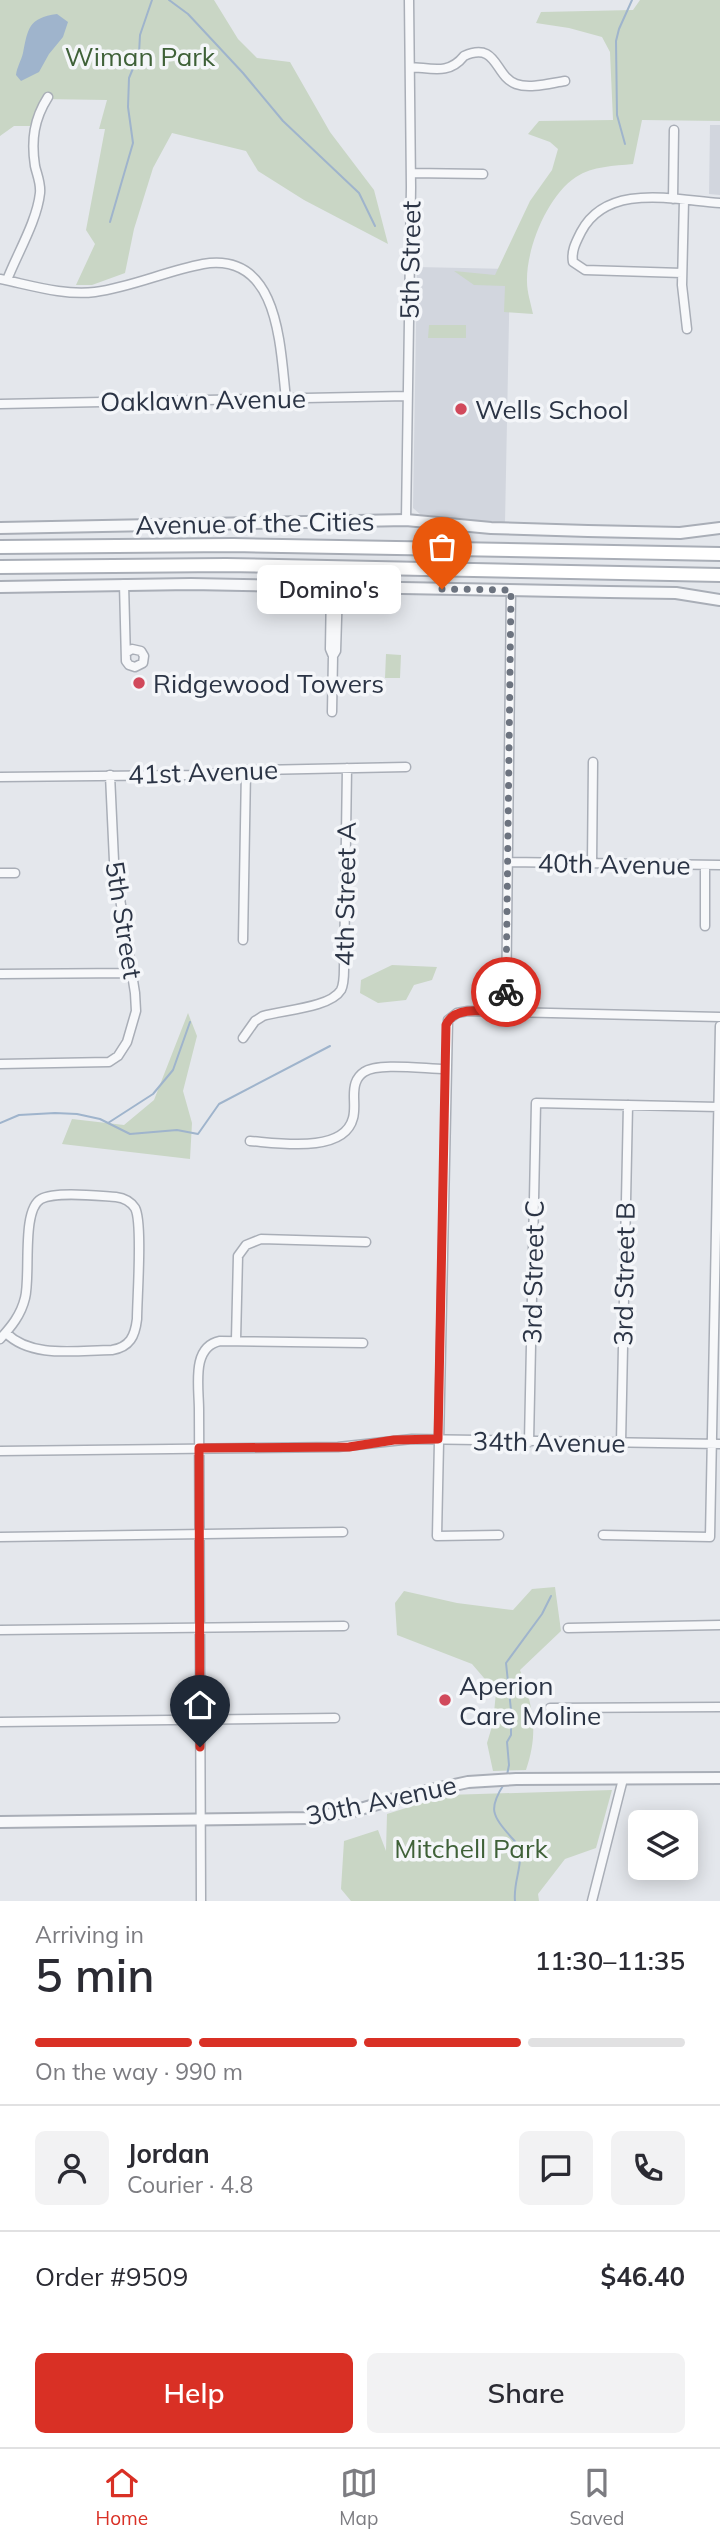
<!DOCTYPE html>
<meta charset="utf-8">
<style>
:root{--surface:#fff;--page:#f2f2f3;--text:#2b2b33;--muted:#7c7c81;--line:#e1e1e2;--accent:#d93025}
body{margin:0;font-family:Mulish,sans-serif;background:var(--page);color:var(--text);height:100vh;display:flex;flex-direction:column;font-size:26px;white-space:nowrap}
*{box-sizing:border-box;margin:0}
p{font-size:23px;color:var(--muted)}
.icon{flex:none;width:38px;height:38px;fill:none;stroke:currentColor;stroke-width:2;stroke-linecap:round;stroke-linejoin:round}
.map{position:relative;height:1901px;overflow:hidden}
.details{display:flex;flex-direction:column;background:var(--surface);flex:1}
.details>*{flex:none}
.fabs{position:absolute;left:628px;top:1810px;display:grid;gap:14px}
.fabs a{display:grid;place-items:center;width:70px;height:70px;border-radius:10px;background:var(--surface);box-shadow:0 4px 18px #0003;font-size:35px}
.pin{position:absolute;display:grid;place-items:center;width:60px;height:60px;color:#fff;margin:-72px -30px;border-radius:50% 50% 50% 0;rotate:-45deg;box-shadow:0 0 7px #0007}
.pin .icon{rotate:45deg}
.courier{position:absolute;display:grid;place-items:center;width:70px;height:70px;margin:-35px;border:5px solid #d93025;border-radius:50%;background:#fff;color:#222;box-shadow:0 2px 9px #0007}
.bubble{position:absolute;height:49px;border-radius:10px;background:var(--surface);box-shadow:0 4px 18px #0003;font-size:23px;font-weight:600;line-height:49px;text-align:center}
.head em{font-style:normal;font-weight:600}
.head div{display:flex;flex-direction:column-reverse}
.head{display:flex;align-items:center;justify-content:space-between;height:119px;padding:0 35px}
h1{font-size:46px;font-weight:600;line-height:52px}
.bar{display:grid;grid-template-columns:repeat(4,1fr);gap:10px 7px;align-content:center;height:84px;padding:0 35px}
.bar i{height:9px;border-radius:5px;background:var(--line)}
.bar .active{background:var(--accent)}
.bar p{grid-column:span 4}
.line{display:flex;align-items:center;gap:18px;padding:0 35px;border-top:2px solid var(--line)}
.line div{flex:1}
.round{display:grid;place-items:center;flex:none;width:74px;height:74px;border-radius:10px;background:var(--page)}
.cta{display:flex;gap:14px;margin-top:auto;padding:14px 35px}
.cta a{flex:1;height:80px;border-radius:10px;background:var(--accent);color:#fff;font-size:28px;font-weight:600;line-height:80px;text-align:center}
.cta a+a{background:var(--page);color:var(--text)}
.dock{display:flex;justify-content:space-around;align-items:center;height:98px;border-top:2px solid var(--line);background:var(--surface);font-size:19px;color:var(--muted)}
.dock a{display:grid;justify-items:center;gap:4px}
.dock .active{color:var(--accent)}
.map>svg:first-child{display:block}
</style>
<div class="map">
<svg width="720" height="1901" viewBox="0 0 720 1901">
<rect width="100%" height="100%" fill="#e4e7ec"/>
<path fill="#d2d6de" d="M710,125h10v70l-11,-1z
M417,267l93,2 -5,254 -84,-8 -8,-7z"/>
<path fill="#c9d6c5" d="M0,0h214l24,39 19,19 33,4 40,70 44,58 14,54 -84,-44 -46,-29 -12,-20 -74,-18 -19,35 -19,61 -9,44 -33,12h-16l19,-41 -9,-14 19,-101h-6l8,-29 -65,-1 -12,27h-16l-14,10z
M640,0h80v121l-78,-1 -9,44c-19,2 -40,2 -57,13 -29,19 -50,72 -49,105 0,10 4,22 6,32l-29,-2 1,-26 -31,-1 -20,-14 41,4 35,-74 22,-31 6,-21 -8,-7 -22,-8 11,-13 74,-1 -3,-68 -8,-15 -33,-9 -33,-5 5,-11 92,-2z
M429,325h37v13h-38z
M386,654l15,1 -1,23h-15z
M392,965l45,2 -5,13 -18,5 -8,15 -28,3 -18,-10 1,-13z
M188,1013l9,23 -14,55 9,32 -2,36 -128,-15 10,-25 52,6 30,-25z
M555,1587l6,44 -41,39c13,37 19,62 6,100l-33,1 -6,-28 6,-20 3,-31 -24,-28 -75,-29 -2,-32 9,-12 53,12 56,7 19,-21z
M612,1790l-16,58 -31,11 -27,35 1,7h-188l-10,-12 3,-48 34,-11 8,21 1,-37 60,-19z"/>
<path fill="#9fb4cc" d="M57,14l11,8 -5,15 -14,17 -10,18 -18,9 -5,-6c1,-8 5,-14 7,-22 5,-24 5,-35 34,-39z"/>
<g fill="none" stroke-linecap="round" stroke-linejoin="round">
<path stroke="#9fb4cc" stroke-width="2" d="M169,0l19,14 55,59 40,48 76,72 16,33
M625,144l-8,-29 -1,-74 3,-12 13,-29
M110,222l23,-79 -5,-36 1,-29 10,-24 1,-19 12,-35
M0,1123l19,-8 36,-2 22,1 23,5 30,15 47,-4 21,4 21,-30 111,-58
M108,1123l45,-29 20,-24 17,-48
M507,1775l2,-10 -2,-23 4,-7v-25l-5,-47 36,-49 9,-18
M504,1784c-16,25 -12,31 7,53 4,4 8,8 9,14 2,16 -7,33 -5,50"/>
<defs>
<path id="minor" d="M410,67c22,1 39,8 54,-11 34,-15 30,20 52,28 14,5 35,-1 49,-3
M411,173l72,1
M673,199l1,-69
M684,200l-2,85 5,44
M682,273l-97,-3 -12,-8c-2,-11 3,-20 8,-30 26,-50 94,-32 139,-29
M0,279c30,6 64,17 95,13 37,-5 71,-21 108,-28 77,-13 77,84 83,135
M7,280c10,-26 30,-59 33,-87 1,-10 -3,-18 -5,-27 -4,-26 -1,-47 13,-69
M0,404l407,-8
M406,520l5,-333 -2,-187
M124,584l2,77 3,4 6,2 8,-4 1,-7 -3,-5 -9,-2 -5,3
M331,587l-1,62 3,7 3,-5 2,-64
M332,712l1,-56
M0,777l193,-2 65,-5 148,-3
M508,862l212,3
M592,864l1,-102
M0,873h15
M705,926v-61
M243,940l3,-170
M0,974l131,-1
M506,1012l5,-422
M243,1038l12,-17 8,-5c19,-6 67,-8 78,-26 3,-6 3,-14 3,-21l3,-201
M0,1064l109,-2 9,-6 9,-14 9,-31 -1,-18 -21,-132 -4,-86
M250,1141c28,2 94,13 103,-23 2,-7 1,-15 1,-22 0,-9 1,-18 10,-24 14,-10 62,-3 81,-3
M0,1339c11,-12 21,-24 25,-41 6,-22 -4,-88 16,-99 15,-8 58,-3 75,-2 8,1 15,5 19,11 8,14 2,91 2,111 -2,17 -7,28 -25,31 -34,0 -80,9 -106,-17
M236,1340l2,-84 8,-11 15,-6 105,3
M529,1442l7,-339 183,4
M621,1443l7,-338
M0,1451l338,-4 74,-8 308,5
M499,1535l-62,1 11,-516 9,-7 11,-2 252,6
M603,1535l107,2 10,-511
M0,1537l343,-5
M568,1628l152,-3
M0,1630l344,-4
M550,1708l170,-1
M0,1722l335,-4
M201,1901l-2,-491c0,-24 -8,-63 21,-69l143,2
M592,1901l31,-122"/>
<path id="tertiary" d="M0,528l406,-8 85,8 97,3 92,2 40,-5
M0,587l191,-3 418,8 67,1 44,7
M0,1822l308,-4 49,-8 51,-15 60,-13 48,-3 204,-1"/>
<path id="secondary" d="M0,547l233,-2 487,9
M0,567l226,-2 494,10"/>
</defs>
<use href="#minor" stroke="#a9aeb7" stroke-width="11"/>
<use href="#tertiary" stroke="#a9aeb7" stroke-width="14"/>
<use href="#secondary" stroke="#a9aeb7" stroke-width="16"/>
<use href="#minor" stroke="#f7f8fa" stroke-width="8"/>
<use href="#tertiary" stroke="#f7f8fa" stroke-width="10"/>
<use href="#secondary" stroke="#fff" stroke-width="12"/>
</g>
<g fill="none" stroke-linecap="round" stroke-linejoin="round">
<path stroke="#6c737f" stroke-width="7" stroke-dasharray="0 12.6" d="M442,589l69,1 -5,402"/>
<path stroke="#d93025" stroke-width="9" d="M200,1747l-1,-299 150,-1 45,-7 44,-1 8,-414c9,-21 42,-13 60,-12v-21"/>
</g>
<g fill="#d1495b" stroke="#f4f6f9" stroke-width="2.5">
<circle cx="461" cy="409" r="7"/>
<circle cx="139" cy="683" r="7"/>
<circle cx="445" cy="1700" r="7"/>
</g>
<g text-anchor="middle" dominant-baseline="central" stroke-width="7" stroke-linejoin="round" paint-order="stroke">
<g font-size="26" fill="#3f6138" stroke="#f4f6f9">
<text x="140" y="56">Wiman Park</text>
<text x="471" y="1848">Mitchell Park</text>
</g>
<g font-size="26" fill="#2b3445" stroke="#f4f6f9">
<text transform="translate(410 260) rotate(-89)">5th Street</text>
<text transform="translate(203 400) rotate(-1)">Oaklawn Avenue</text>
<text transform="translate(255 523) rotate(-1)">Avenue of the Cities</text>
<text transform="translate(203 772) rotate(-2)">41st Avenue</text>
<text transform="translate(614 864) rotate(1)">40th Avenue</text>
<text transform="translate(345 894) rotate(-89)">4th Street A</text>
<text transform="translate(124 920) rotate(81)">5th Street</text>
<text transform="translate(533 1272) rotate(-89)">3rd Street C</text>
<text transform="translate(624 1274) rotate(-89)">3rd Street B</text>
<text transform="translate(549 1442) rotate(1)">34th Avenue</text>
<text transform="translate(381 1800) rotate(-12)">30th Avenue</text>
</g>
<g font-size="26" fill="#2b3445" stroke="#f4f6f9" text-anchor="start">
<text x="475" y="409">Wells School</text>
<text x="153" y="683">Ridgewood Towers</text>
<text x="459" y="1685">Aperion<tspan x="459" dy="30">Care Moline</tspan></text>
</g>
</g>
</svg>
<div class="fabs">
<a><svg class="icon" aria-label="layers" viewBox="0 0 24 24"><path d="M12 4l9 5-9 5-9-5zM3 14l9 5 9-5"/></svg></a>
</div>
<div class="pin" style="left:442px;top:589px;background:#ea580c"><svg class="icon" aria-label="bag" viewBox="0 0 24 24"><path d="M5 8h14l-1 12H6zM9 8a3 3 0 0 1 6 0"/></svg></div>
<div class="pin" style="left:200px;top:1747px;background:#1f2937"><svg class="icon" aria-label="home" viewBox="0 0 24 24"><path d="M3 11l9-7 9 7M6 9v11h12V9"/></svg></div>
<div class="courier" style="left:506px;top:992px"><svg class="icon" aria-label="bike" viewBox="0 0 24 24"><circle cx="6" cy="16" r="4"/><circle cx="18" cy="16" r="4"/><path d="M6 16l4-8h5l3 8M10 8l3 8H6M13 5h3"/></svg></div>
<div class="bubble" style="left:257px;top:565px;width:144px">Domino's</div>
</div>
<section class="details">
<div class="head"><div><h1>5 min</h1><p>Arriving in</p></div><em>11:30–11:35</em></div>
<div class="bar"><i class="active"></i><i class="active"></i><i class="active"></i><i></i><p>On the way · 990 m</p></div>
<div class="line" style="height:126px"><a class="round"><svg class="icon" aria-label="person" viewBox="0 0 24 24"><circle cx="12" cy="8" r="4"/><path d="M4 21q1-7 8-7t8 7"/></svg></a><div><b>Jordan</b><p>Courier · 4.8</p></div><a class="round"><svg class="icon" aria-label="chat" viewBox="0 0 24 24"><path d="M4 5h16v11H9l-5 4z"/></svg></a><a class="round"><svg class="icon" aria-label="phone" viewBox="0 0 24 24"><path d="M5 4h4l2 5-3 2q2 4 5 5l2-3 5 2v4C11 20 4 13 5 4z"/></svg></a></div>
<div class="line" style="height:91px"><div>Order #9509</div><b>$46.40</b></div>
<div class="cta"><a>Help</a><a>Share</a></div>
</section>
<nav class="dock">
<a class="active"><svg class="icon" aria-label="home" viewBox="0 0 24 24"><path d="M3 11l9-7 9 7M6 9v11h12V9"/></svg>Home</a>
<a><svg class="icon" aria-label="map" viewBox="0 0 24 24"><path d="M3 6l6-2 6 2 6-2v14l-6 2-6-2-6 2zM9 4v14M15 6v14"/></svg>Map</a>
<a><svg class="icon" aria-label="saved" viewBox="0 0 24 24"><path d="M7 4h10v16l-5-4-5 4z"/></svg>Saved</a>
</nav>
